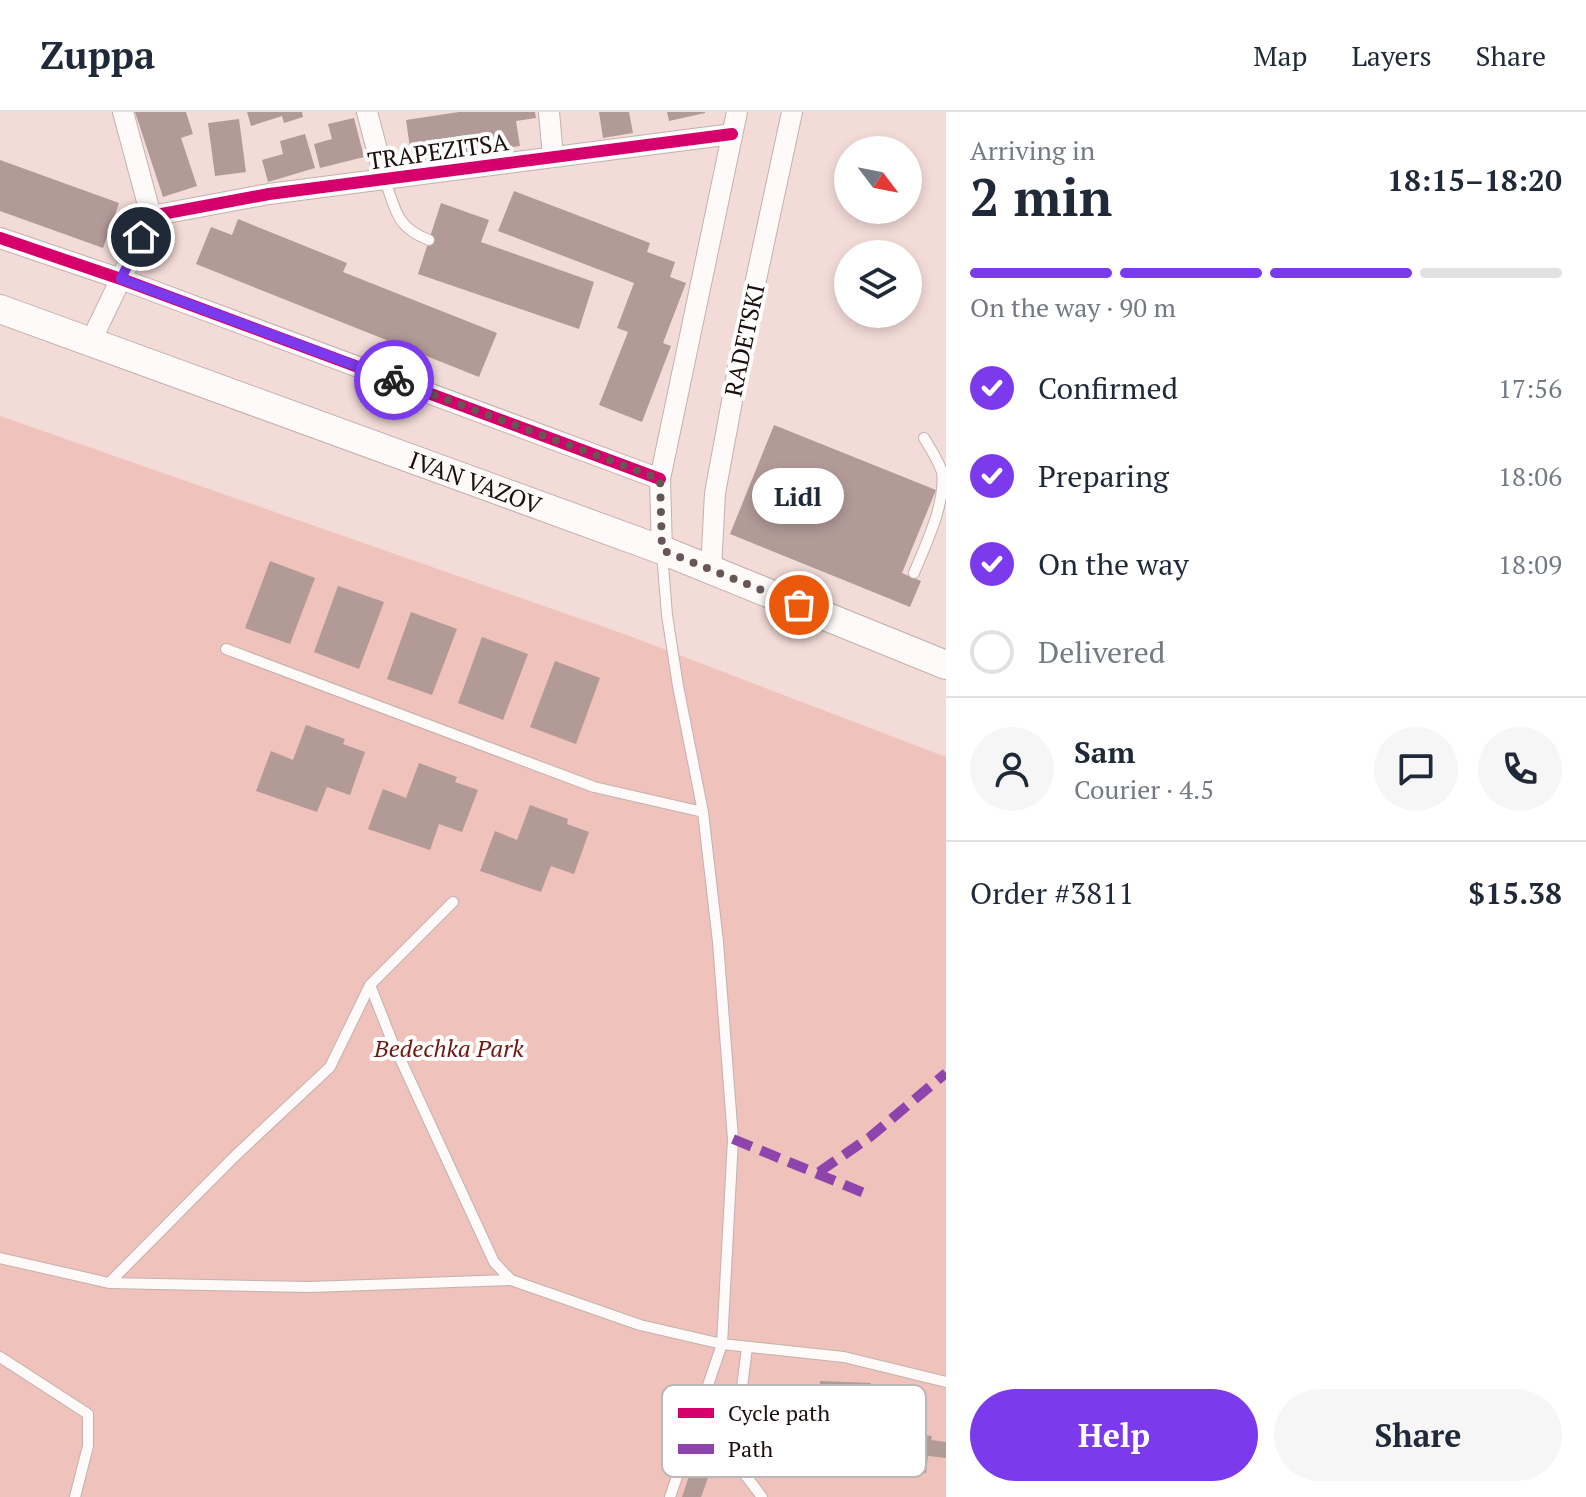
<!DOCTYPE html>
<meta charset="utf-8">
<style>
:root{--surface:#fff;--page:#f6f6f7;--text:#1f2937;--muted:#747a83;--line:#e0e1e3;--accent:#7c3aed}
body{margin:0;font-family:"PT Serif",serif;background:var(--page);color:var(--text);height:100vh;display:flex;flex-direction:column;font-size:30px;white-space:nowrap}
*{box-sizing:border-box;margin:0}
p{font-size:26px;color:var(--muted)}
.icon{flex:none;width:44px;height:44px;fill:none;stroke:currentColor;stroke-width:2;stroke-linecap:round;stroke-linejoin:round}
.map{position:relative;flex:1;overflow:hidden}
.panel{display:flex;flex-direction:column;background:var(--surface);width:640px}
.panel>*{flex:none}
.needle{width:52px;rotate:122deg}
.controls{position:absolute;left:834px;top:24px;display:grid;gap:16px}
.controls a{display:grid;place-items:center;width:88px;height:88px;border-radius:50%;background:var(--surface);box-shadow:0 4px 12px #0003;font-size:40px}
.pin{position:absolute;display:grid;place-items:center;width:68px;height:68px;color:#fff;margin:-34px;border:4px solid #fff;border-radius:50%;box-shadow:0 2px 8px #0007}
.courier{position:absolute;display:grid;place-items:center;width:80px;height:80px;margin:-40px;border:6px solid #7c3aed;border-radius:50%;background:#fff;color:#222;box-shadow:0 2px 10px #0007}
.bubble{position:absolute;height:56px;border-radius:28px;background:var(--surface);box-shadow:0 4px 12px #0003;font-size:26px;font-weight:600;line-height:56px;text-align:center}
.headline em{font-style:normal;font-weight:600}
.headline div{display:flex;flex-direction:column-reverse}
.headline{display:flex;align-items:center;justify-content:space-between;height:136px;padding:0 24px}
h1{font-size:52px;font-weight:600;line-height:60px}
.bar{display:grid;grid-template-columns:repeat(4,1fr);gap:12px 8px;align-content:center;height:96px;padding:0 24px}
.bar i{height:10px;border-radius:6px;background:var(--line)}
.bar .selected{background:var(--accent)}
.bar p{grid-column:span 4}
.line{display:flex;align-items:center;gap:20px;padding:0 24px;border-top:2px solid var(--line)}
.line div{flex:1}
.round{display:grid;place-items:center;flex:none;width:84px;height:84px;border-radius:42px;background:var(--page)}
ol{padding:0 24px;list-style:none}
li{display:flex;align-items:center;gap:24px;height:88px}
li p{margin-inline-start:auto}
li .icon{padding:8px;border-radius:50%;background:var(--accent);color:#fff;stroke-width:4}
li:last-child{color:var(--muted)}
li i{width:44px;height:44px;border:4px solid var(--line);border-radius:50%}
.primary-button{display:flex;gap:16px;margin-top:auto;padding:16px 24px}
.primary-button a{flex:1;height:92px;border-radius:48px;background:var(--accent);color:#fff;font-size:32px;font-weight:600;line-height:92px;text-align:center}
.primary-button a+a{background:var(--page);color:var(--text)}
header{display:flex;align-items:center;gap:48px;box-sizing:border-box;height:112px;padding:0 40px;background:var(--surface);border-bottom:2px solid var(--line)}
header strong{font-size:38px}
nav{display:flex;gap:44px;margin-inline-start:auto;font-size:28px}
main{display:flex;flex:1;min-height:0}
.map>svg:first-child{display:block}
</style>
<header>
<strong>Zuppa</strong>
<nav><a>Map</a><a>Layers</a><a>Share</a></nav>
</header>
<main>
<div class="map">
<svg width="946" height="1385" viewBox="0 0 946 1385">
<rect width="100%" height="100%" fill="#f3dcd8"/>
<path fill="#efc2bb" d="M0,304l627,219 319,122v740h-946z"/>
<path fill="#b29a97" d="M135,0h51l7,22 -12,4 16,48 -34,11z
M247,0h55l1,5 -19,6 -2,-7 -31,10z
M459,0h76l1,6 -20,3 4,25 -108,16 -6,-42z
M599,0h30l4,21 -30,5z
M667,0h38v1l-36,8z
M354,6l10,39 -44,11 -6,-24 18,-5 -4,-15z
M239,7l7,53 -31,4 -7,-53z
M305,22l10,34 -47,14 -6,-22 21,-6 -3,-13z
M0,48l119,43 -16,45 -103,-37z
M514,79l136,52 -3,9 28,10 -5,15 16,6 -23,60 8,3 -29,76 -43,-17 29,-73 -11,-4 17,-45 -136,-52z
M441,91l48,17 -8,22 113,40 -15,47 -161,-55z
M238,107l109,44 -4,9 154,61 -18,44 -283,-113 15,-37 21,8z
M774,313l162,65 -34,83 19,8 -11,26 -180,-73z
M270,449l45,17 -25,66 -45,-16z
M338,474l46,16 -25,67 -45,-17z
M411,500l46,17 -25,66 -45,-16z
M482,525l46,17 -25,66 -45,-17z
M555,549l45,17 -24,66 -46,-17z
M306,613l39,14 -2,5 22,8 -15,43 -23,-8 -10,25 -61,-21 15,-40 22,9z
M419,651l38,14 -2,5 23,8 -16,42 -23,-8 -9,26 -62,-21 15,-40 23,9z
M530,693l38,14 -1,5 22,8 -15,42 -23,-8 -10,26 -61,-21 15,-40 22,9z
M820,1269l51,2 -2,33 9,1v13l15,1v24l-74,-2v24h-26v-22h-40l1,-48 65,1z
M727,1299v15l-26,71h-19l27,-80z
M911,1321l21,3 -1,4 15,2v16l-18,-2 -2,17 -20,-2z"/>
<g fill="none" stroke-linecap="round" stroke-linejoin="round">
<defs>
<path id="service" d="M385,68c11,31 11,47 44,60
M662,441l5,62 11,71 25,126 15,130 15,197 -11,205 -52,153
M914,461c12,-29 32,-70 28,-101 -4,-12 -11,-23 -18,-34
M226,537l368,138 109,25
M370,873l22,56 102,221 17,18
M0,1146l109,25 201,4 201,-7 129,45 82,19 122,13 102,25
M109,1171l126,-127 95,-89 40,-82 83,-83
M747,1235l-8,64 1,57 22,29
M0,1245l88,57v32l-13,51"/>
<path id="minor" d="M367,0l18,68
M549,0l4,45
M151,104l118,-22 463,-60
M0,126l121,41 539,200
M91,229l60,-125 -28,-104
M662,438l-2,-71 77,-367
M711,458l4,-77 30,-162 47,-219"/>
<g id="secondary">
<path id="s1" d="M0,197l662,241 284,115"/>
</g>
</defs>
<use href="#service" stroke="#c3b1ae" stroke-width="12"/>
<use href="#minor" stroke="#c3b1ae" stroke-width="22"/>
<use href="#secondary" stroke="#c3b1ae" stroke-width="30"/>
<use href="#service" stroke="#fdfaf9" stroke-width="10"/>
<use href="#minor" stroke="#fdfaf9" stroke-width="20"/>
<use href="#secondary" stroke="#fdfaf9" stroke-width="28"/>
<path stroke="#8e44ad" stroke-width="10" stroke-dasharray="20 10" stroke-linecap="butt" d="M733,1027l131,54
M819,1060l51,-35 76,-64"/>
<defs>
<path id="cycleway" d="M151,104l118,-22 463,-60
M0,126l121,41 539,200"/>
</defs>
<use href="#cycleway" stroke="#fff" stroke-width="17"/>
<use href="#cycleway" stroke="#d6006c" stroke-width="12"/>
</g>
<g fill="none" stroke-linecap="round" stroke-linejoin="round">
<path stroke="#675754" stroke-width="8" stroke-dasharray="0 14.4" d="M394,268l266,99 2,71 137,55"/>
<path stroke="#7c3aed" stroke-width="10" d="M141,125l-20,42 273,101"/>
</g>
<g text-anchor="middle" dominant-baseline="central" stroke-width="8" stroke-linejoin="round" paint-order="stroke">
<g font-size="24" fill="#1c0f0d" stroke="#fff">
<text transform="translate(438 39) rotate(-8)">TRAPEZITSA</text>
<text transform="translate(744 228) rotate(-78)">RADETSKI</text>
<text stroke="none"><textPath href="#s1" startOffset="506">IVAN VAZOV</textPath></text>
</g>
<g font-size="24" font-style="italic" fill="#701912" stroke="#fff">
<text x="449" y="936">Bedechka Park</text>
</g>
</g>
<rect x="662" y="1273" width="264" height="92" rx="12" fill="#fff" stroke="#bbb7b6" stroke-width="2"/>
<rect x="678" y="1296" width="36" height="10" fill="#d6006c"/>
<rect x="678" y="1332" width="36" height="10" fill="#8e44ad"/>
<g font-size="22" fill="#1c0f0d">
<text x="728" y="1309">Cycle path</text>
<text x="728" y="1345">Path</text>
</g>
</svg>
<div class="controls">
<a><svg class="needle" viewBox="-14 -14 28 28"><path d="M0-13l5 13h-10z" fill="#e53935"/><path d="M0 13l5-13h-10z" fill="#747a83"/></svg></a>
<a><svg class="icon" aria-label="layers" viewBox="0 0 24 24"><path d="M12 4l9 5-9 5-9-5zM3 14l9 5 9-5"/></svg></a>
</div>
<div class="pin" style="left:799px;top:493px;background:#ea580c"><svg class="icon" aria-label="bag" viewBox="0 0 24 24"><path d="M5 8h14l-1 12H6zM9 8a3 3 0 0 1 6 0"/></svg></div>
<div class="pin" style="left:141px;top:125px;background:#1f2937"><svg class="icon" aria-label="home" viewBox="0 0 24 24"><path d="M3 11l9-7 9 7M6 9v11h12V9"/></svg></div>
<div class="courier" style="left:394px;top:268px"><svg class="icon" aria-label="bike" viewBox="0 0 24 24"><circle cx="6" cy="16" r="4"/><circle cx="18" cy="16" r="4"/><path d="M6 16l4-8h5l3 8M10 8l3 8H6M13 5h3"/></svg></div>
<div class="bubble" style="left:752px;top:356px;width:92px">Lidl</div>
</div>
<section class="panel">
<div class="headline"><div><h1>2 min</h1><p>Arriving in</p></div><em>18:15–18:20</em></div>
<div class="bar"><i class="selected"></i><i class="selected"></i><i class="selected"></i><i></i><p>On the way · 90 m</p></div>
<ol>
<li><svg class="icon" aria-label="check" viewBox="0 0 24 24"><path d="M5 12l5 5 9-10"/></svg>Confirmed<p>17:56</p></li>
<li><svg class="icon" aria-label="check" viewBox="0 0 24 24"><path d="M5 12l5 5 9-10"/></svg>Preparing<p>18:06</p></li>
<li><svg class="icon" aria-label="check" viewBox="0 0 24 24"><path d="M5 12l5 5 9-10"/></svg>On the way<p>18:09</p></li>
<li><i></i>Delivered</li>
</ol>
<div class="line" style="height:144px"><a class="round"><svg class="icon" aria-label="person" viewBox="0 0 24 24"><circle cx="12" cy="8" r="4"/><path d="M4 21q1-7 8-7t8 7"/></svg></a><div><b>Sam</b><p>Courier · 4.5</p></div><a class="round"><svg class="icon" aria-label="chat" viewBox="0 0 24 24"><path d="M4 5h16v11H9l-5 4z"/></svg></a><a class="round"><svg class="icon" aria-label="phone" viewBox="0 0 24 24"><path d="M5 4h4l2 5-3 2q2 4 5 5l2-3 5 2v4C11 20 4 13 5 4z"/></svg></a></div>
<div class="line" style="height:104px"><div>Order #3811</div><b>$15.38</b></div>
<div class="primary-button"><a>Help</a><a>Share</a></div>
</section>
</main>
